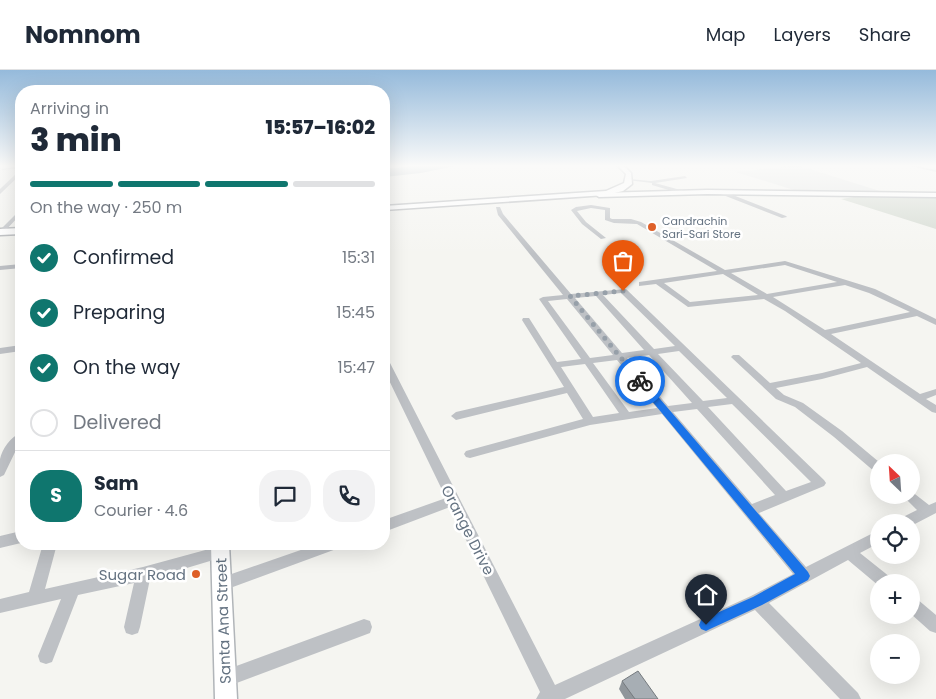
<!DOCTYPE html>
<meta charset="utf-8">
<style>
:root{--surface:#fff;--page:#f2f2f3;--text:#1f2937;--muted:#747a83;--line:#e0e1e3;--accent:#0f766e}
body{margin:0;font-family:Poppins,sans-serif;background:var(--page);color:var(--text);height:100vh;display:flex;flex-direction:column;font-size:19px;white-space:nowrap}
*{box-sizing:border-box;margin:0}
p{font-size:16px;color:var(--muted)}
.icon{flex:none;width:28px;height:28px;fill:none;stroke:currentColor;stroke-width:2;stroke-linecap:round;stroke-linejoin:round}
.map{position:relative;flex:1;overflow:hidden}
.drawer{position:absolute;left:15px;top:15px;width:375px;height:465px;display:flex;flex-direction:column;background:var(--surface);border-radius:20px;box-shadow:0 5px 20px #0002}
.drawer>*{flex:none}
.needle{width:32px;rotate:335deg}
.controls{position:absolute;left:870px;top:384px;display:grid;gap:10px}
.controls a{display:grid;place-items:center;width:50px;height:50px;border-radius:50%;background:var(--surface);box-shadow:0 5px 20px #0002;font-size:25px}
.pin{position:absolute;display:grid;place-items:center;width:42px;height:42px;color:#fff;margin:-51px -21px;border-radius:50% 50% 50% 0;rotate:-45deg;box-shadow:0 0 5px #0007}
.pin .icon{rotate:45deg}
.courier{position:absolute;display:grid;place-items:center;width:50px;height:50px;margin:-25px;border:4px solid #1a73e8;border-radius:50%;background:#fff;color:#222;box-shadow:0 1px 6px #0007}
.overview em{font-style:normal;font-weight:800}
.overview div{display:flex;flex-direction:column-reverse}
.overview{display:flex;align-items:center;justify-content:space-between;height:85px;padding:0 15px}
h1{font-size:32px;font-weight:800;line-height:38px}
.bar{display:grid;grid-template-columns:repeat(4,1fr);gap:8px 5px;align-content:center;height:60px;padding:0 15px}
.bar i{height:6px;border-radius:4px;background:var(--line)}
.bar .active{background:var(--accent)}
.bar p{grid-column:span 4}
.line{display:flex;align-items:center;gap:12px;padding:0 15px;border-top:1px solid var(--line)}
.line div{flex:1}
.round{display:grid;place-items:center;flex:none;width:52px;height:52px;border-radius:20px;background:var(--page)}
ol{padding:0 15px;list-style:none}
li{display:flex;align-items:center;gap:15px;height:55px}
li p{margin-inline-start:auto}
li .icon{padding:5px;border-radius:50%;background:var(--accent);color:#fff;stroke-width:4}
li:last-child{color:var(--muted)}
li i{width:28px;height:28px;border:2px solid var(--line);border-radius:50%}
header{display:flex;align-items:center;gap:30px;box-sizing:border-box;height:70px;padding:0 25px;background:var(--surface);border-bottom:1px solid var(--line)}
header strong{font-size:24px}
nav{display:flex;gap:28px;margin-inline-start:auto;font-size:18px}
.map>svg:first-child{display:block}
</style>
<header>
<strong>Nomnom</strong>
<nav><a>Map</a><a>Layers</a><a>Share</a></nav>
</header>
<div class="map">
<svg width="936" height="629" viewBox="0 0 936 629">
<rect width="100%" height="100%" fill="#f5f5f1"/>
<path fill="#e5e7e5" d="M790,96h10l83,26 -86,-1 -61,-19z"/>
<path fill="#d4dad1" d="M854,127l82,1v31l-95,-30z"/>
<path fill="#b8c3c8" d="M418,96h37l-34,7 -37,4v-8z"/>
<g fill="none" stroke-linecap="round" stroke-linejoin="round">
<defs>
<path id="major" d="M707,120l229,3v4l-229,-3 -108,3 -3,-2 3,-2z
M211,474h18l8,155h-22z"/>
<path id="highway" d="M618,96h6l7,7 1,11 -9,7 -17,4 -222,15v-4l222,-15 18,-8 2,-9z
M21,158v6l-21,1v-6z"/>
</defs>
<use href="#major" stroke="#b1b5b9" stroke-width="3"/>
<use href="#highway" stroke="#b3b6b9" stroke-width="3"/>
<path fill="#bec1c5" fill-rule="evenodd" d="M21,96v2l-18,2 -2,-1z
M911,96h6l19,4v2z
M19,101h2v3l-21,20v-5z
M685,106l2,2 -32,5 29,8 -2,3 -30,-9v-2l-25,-3 2,-1 22,2z
M720,120l66,26 1,1 -5,1 -64,-25z
M591,135l19,3v10l2,1h19l10,3 84,48 60,-9 90,28 61,30v6l-19,-9 -86,18 89,60 16,-5v6l-10,4 10,6v8l-4,-1 -65,-45 -45,12 -46,9 8,7 19,8 39,28 37,31v11l-4,-1 -41,-35 -39,-30 -19,-8 -45,-42 2,-2h6l31,28 52,-10 39,-10 -76,-52 -21,-12 -76,8 -32,-23 -17,2v-4l78,-11 -80,-47 -23,-1 -9,-3v-10l-14,-2 -14,3 9,11 20,16 -5,1 -19,-15 -11,-14 5,-3zM785,195l52,17 -70,12 -36,-21zM723,204l35,21 -68,7 -26,-19zM845,215l24,8 41,19 -85,18 -52,-33z
M496,137h4l3,7 68,80 55,-5 198,191 2,3 -2,3 -65,27 47,54 73,-37v13l-19,10 30,24 2,5h-13v4l-31,-26 -79,43 89,90 3,6h-21l-85,-89 -190,89h-29l4,-7 -90,-185 -66,25v-12l62,-22 -62,-128v-12l5,3 166,324 196,-89 42,-22 -131,-160 -72,11 -120,33 -4,-1 -2,-3 2,-3 117,-32 -16,-26 -111,27 -5,-4 5,-4 108,-25 -42,-67 1,-2h6l28,44 24,-3 -42,-60 4,-2 20,-2 -65,-80zM621,223l54,53 -21,3 -51,-54zM596,226l48,54 -22,3 -47,-55zM567,229l46,56 -23,3 -42,-57zM679,281l48,47 -24,3 -45,-47zM649,285l43,48 -24,3 -41,-48zM617,290l40,48 -28,4 -36,-49zM585,294l34,49 -26,4 -32,-50zM732,334l79,78 -25,9 -78,-84zM697,339l78,86 -23,9 -79,-92z
M21,139v5l-18,19 -3,1v-4z
M21,194v4l-21,2v-4z
M21,275v6l-21,3v-6z
M21,363v10l-3,3 -14,29 -4,2c0,-6 0,-13 0,-18 2,-10 11,-23 21,-26z
M911,421l18,14 7,-3v11l-25,13v-4h-12l2,-4 16,-8 -15,-15h9z
M21,461v12l-21,5v-12z
M43,474h14l-12,45 98,-22 77,-21 5,2 2,4 -2,4 -5,2 -70,21 -10,48 -2,6 -6,2 -6,-2 -2,-6 10,-44 -56,12 -26,67 -6,2 -6,-2 -2,-6 23,-57 -61,14v-14l29,-7z
M318,474h23l-2,4 -117,43 -5,-2 -3,-5 3,-5z
M911,527l6,2 19,16v18l-6,-2 -19,-17z
M364,549l6,2 2,6 -2,6 -144,54 -6,-3 -3,-6 3,-6z"/>
<use href="#major" fill="#fff" fill-rule="evenodd"/>
<use href="#highway" fill="#fff" fill-rule="evenodd"/>
</g>
<path fill="#90969b" d="M622,611l36,18h-33l-6,-10z"/>
<path fill="#a7aeb4" stroke="#757a7e" d="M638,601l20,28h-23l-13,-18z"/>
<linearGradient id="sky" x2="0" y2="1"><stop stop-color="#95badb"/><stop offset="0.52" stop-color="#fafaf9"/><stop offset="1" stop-color="#fafaf9" stop-opacity="0"/></linearGradient>
<rect width="936" height="184" fill="url(#sky)"/>
<path fill="#1a73e8" d="M637,309h6l165,193 2,4 -2,4 -46,25 -52,24 -4,2 -5,-2 -2,-4 2,-5 52,-23 42,-23 -158,-191z"/>
<g fill="none" stroke-linecap="round" stroke-linejoin="round">
<path stroke="#97a0a9" stroke-width="5" stroke-dasharray="0 9" d="M623,221l-53,5 70,85"/>
</g>
<g fill="#de6029" stroke="#fff" stroke-width="2">
<circle cx="652" cy="157" r="5"/>
<circle cx="196" cy="504" r="5"/>
</g>
<g text-anchor="middle" dominant-baseline="central" stroke-width="5" stroke-linejoin="round" paint-order="stroke">
<g font-size="11" fill="#657382" stroke="#fff" text-anchor="start">
<text x="662" y="151">Candrachin<tspan x="662" dy="13">Sari-Sari Store</tspan></text>
</g>
<g font-size="15" fill="#657382" stroke="#fff">
<text transform="translate(468 460) rotate(63)">Orange Drive</text>
<text transform="translate(223 551) rotate(-92)">Santa Ana Street</text>
</g>
<g font-size="15" fill="#657382" stroke="#fff" text-anchor="end">
<text x="186" y="504">Sugar Road</text>
</g>
</g>
</svg>
<div class="controls">
<a><svg class="needle" viewBox="-14 -14 28 28"><path d="M0-13l5 13h-10z" fill="#e53935"/><path d="M0 13l5-13h-10z" fill="#747a83"/></svg></a>
<a><svg class="icon" aria-label="locate" viewBox="0 0 24 24"><circle cx="12" cy="12" r="6"/><path d="M12 2v4M12 18v4M2 12h4M18 12h4"/></svg></a>
<a>+</a>
<a>−</a>
</div>
<div class="pin" style="left:623px;top:221px;background:#ea580c"><svg class="icon" aria-label="bag" viewBox="0 0 24 24"><path d="M5 8h14l-1 12H6zM9 8a3 3 0 0 1 6 0"/></svg></div>
<div class="pin" style="left:706px;top:555px;background:#1f2937"><svg class="icon" aria-label="home" viewBox="0 0 24 24"><path d="M3 11l9-7 9 7M6 9v11h12V9"/></svg></div>
<div class="courier" style="left:640px;top:311px"><svg class="icon" aria-label="bike" viewBox="0 0 24 24"><circle cx="6" cy="16" r="4"/><circle cx="18" cy="16" r="4"/><path d="M6 16l4-8h5l3 8M10 8l3 8H6M13 5h3"/></svg></div>
<section class="drawer">
<div class="overview"><div><h1>3 min</h1><p>Arriving in</p></div><em>15:57–16:02</em></div>
<div class="bar"><i class="active"></i><i class="active"></i><i class="active"></i><i></i><p>On the way · 250 m</p></div>
<ol>
<li><svg class="icon" aria-label="check" viewBox="0 0 24 24"><path d="M5 12l5 5 9-10"/></svg>Confirmed<p>15:31</p></li>
<li><svg class="icon" aria-label="check" viewBox="0 0 24 24"><path d="M5 12l5 5 9-10"/></svg>Preparing<p>15:45</p></li>
<li><svg class="icon" aria-label="check" viewBox="0 0 24 24"><path d="M5 12l5 5 9-10"/></svg>On the way<p>15:47</p></li>
<li><i></i>Delivered</li>
</ol>
<div class="line" style="height:90px"><b class="round" style="background:var(--accent);color:#fff">S</b><div><b>Sam</b><p>Courier · 4.6</p></div><a class="round"><svg class="icon" aria-label="chat" viewBox="0 0 24 24"><path d="M4 5h16v11H9l-5 4z"/></svg></a><a class="round"><svg class="icon" aria-label="phone" viewBox="0 0 24 24"><path d="M5 4h4l2 5-3 2q2 4 5 5l2-3 5 2v4C11 20 4 13 5 4z"/></svg></a></div>
</section>
</div>
